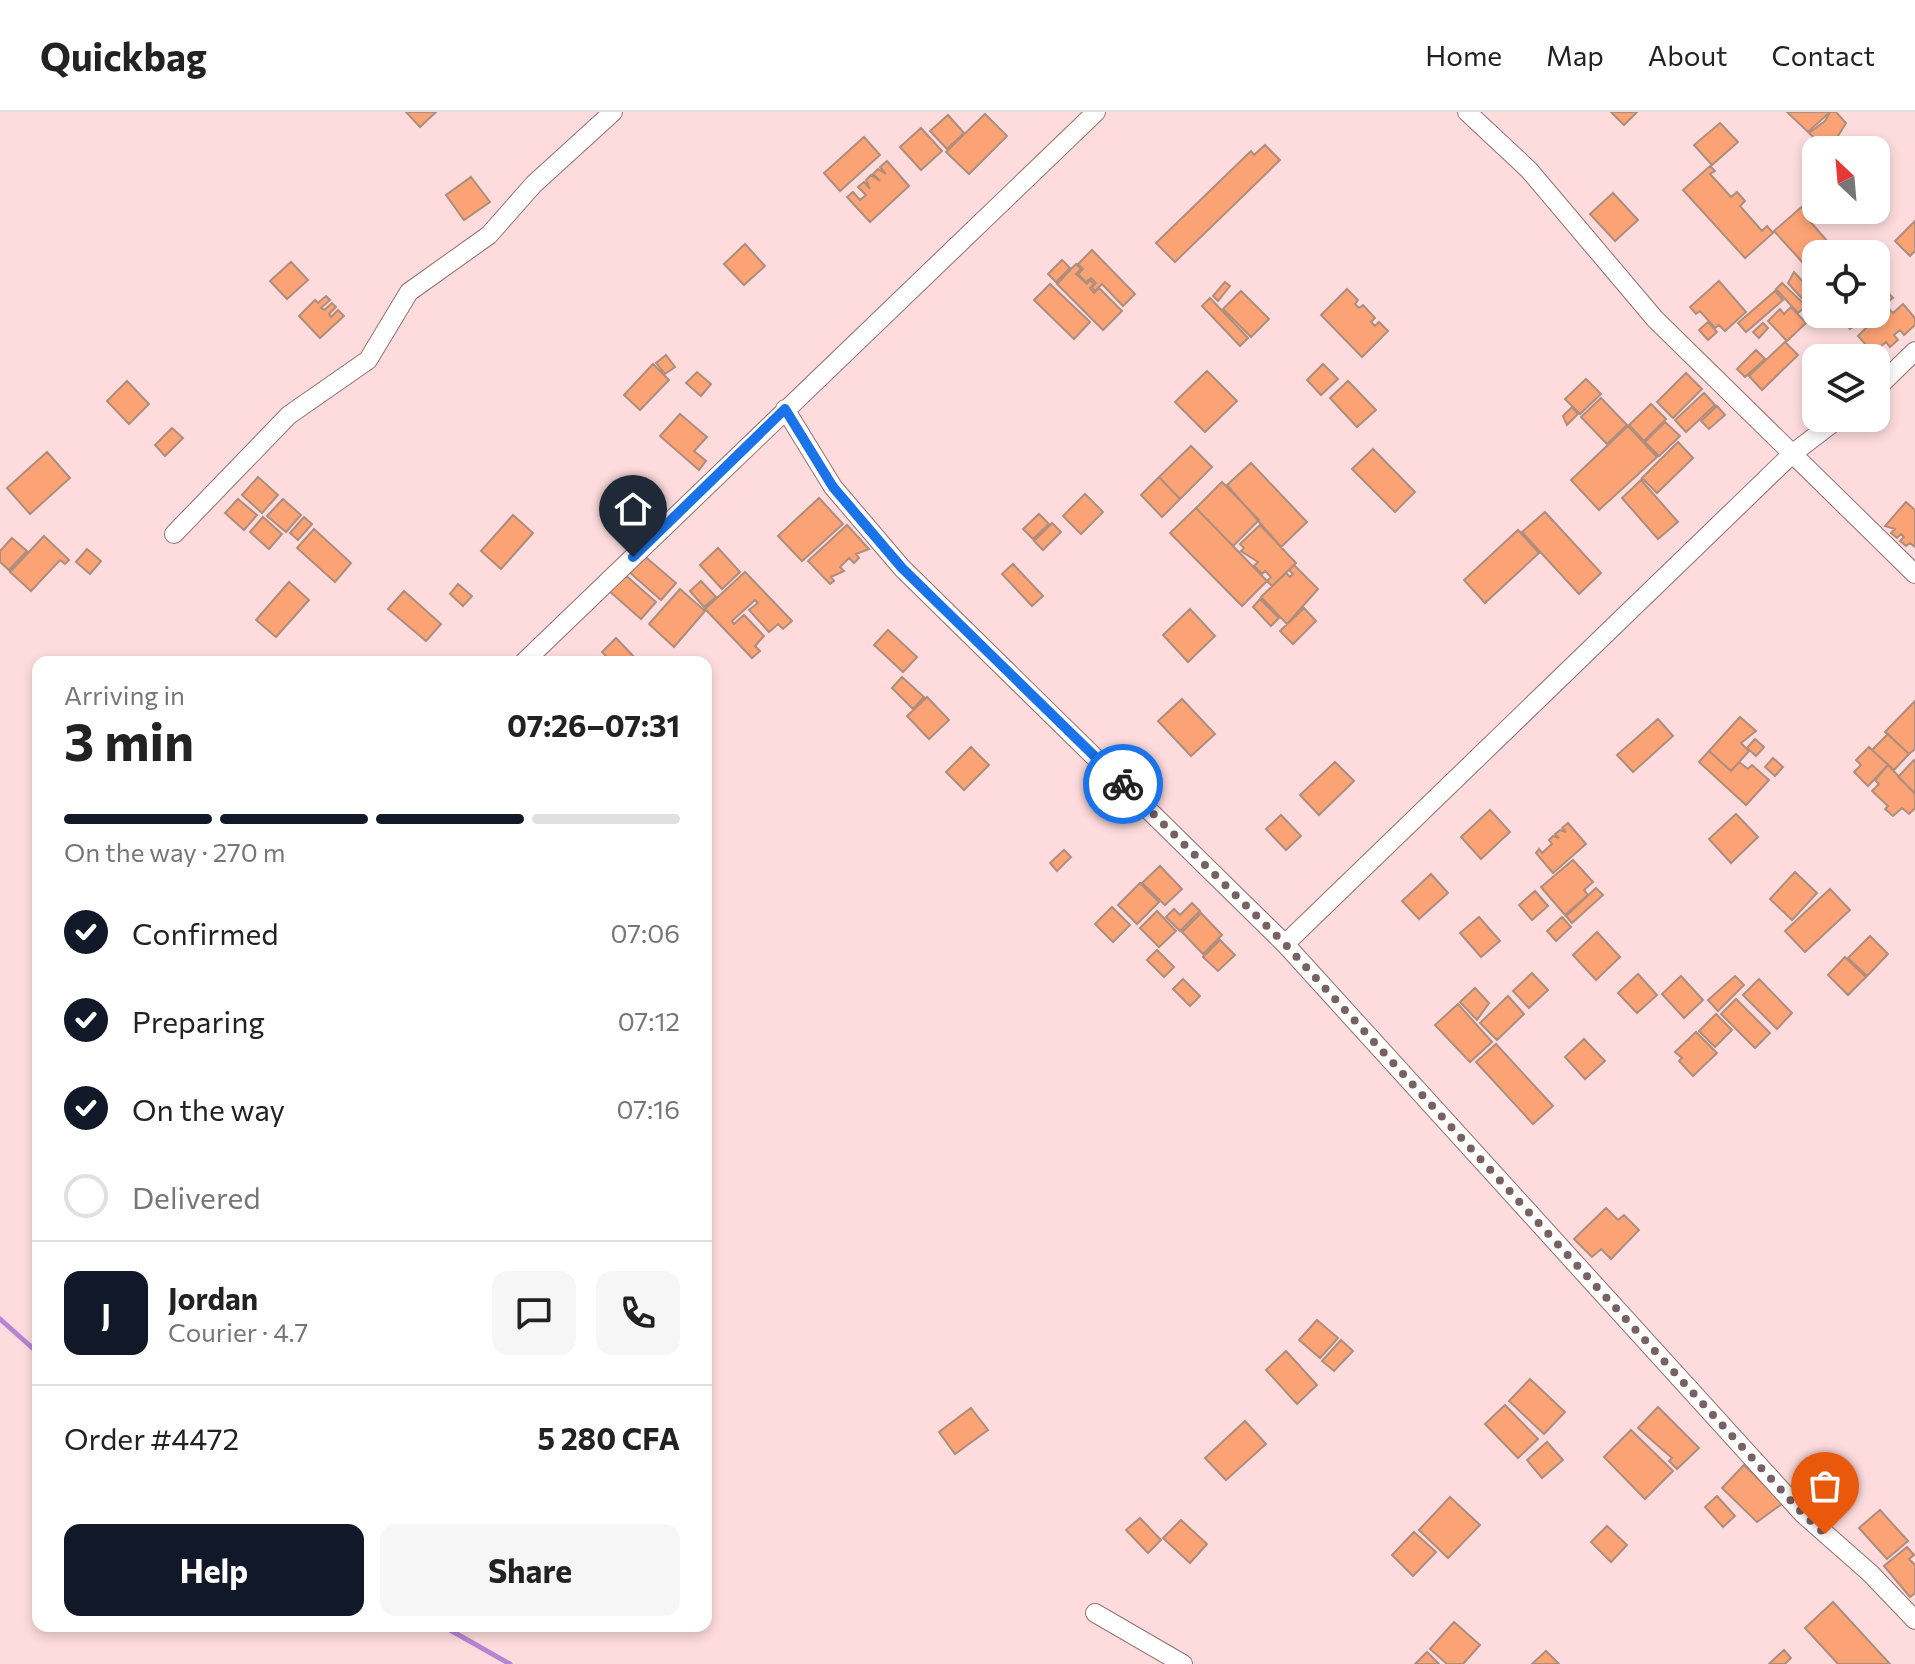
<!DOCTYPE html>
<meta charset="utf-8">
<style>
:root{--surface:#fff;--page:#f6f6f6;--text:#222;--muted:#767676;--line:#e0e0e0;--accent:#111827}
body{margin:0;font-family:Commissioner,sans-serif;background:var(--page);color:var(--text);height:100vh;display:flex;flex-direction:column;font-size:30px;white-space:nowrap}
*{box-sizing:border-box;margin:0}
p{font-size:26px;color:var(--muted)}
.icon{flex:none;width:44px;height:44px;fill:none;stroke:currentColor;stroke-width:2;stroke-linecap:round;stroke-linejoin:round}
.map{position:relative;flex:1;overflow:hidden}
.drawer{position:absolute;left:32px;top:544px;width:680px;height:976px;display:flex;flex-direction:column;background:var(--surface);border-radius:16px;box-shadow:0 4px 12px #0003}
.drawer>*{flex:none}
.needle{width:52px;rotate:334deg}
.tools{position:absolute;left:1802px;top:24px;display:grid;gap:16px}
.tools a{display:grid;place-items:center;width:88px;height:88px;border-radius:16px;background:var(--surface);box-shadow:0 4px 12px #0003;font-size:40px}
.pin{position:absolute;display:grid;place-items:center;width:68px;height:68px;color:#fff;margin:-82px -34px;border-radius:50% 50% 50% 0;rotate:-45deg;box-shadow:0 0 8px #0007}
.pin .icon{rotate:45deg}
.courier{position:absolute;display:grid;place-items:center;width:80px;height:80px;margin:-40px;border:6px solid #1a73e8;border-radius:50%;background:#fff;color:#222;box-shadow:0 2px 10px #0007}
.summary em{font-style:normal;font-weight:700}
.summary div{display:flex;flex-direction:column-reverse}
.summary{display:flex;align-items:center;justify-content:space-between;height:136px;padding:0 32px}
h1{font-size:52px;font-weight:700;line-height:60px}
.bar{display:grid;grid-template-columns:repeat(4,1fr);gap:12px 8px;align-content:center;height:96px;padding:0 32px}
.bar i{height:10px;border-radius:6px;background:var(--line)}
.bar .active{background:var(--accent)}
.bar p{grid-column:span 4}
.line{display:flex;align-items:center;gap:20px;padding:0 32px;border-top:2px solid var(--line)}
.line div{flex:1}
.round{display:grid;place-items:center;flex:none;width:84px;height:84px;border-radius:16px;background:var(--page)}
ol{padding:0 32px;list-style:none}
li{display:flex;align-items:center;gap:24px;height:88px}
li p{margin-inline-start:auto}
li .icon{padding:8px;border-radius:50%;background:var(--accent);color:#fff;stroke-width:4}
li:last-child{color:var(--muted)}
li i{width:44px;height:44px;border:4px solid var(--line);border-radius:50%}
.button{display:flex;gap:16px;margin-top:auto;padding:16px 32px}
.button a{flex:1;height:92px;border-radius:16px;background:var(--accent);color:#fff;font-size:32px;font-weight:700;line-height:92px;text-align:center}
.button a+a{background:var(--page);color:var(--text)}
header{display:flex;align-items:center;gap:48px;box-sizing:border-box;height:112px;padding:0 40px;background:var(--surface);border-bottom:2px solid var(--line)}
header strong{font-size:38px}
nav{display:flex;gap:44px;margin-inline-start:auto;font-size:28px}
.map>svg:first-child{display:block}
</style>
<header>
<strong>Quickbag</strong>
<nav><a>Home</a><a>Map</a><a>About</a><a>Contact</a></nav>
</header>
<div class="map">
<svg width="1915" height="1552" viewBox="0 0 1915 1552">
<rect width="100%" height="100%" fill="#fedcdd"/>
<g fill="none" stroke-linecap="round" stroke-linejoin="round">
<path stroke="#b785d3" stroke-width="5" d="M0,1207l38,34
M443,1514l67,38"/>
</g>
<path fill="#fca375" stroke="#ae8d7c" stroke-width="2" d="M406,0h30l-16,15z
M1611,0h26l-13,13z
M1787,0h43l-22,20z
M1830,0h6l10,11 -8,13 -15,10 -14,-13 16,-12z
M985,2l22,22 -38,38 -23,-22z
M948,3l16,18 -17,16 -17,-18z
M1720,11l18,19 -26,23 -18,-20z
M921,16l21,23 -21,19 -21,-23z
M864,25l16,18 -40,36 -16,-18z
M1265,33l15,15 -105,102 -19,-19 95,-92 3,4z
M887,49l22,25 -39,36 -23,-25 6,-5 7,8 6,-5 -8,-8 6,-5 6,7 -4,-9 5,-5 9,6 -7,-7 5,-5 8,5 -6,-7z
M1710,54l5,5 -5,3 21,23 6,-5 8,9 -5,5 22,25 5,-5 6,7 -28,25 -62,-68z
M471,65l19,25 -26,18 -18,-25z
M1613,81l25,27 -23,21 -25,-27z
M1804,93l8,9 -5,4 21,24 -25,21 -29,-32z
M1915,109v30l-5,5 -15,-15z
M745,132l20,22 -21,19 -20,-21z
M1092,138l43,44 -12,12 -21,-22 -7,7 -3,-4 4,-4 -5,-5 -5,4 -8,-8 5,-5 -5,-5z
M1062,148l8,8 -14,14 -8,-8z
M291,150l17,18 -21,19 -17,-18z
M1076,152l5,5 -5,5 11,10 3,-4 4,4 -4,4 4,5 5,-5 23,23 -19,19 -46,-46z
M1794,160l22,24 -9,8 -19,-21z
M1876,167l17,19 -5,4 -6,-6 4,8 -5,4 -5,-5z
M1719,169l27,31 -21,19 -6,-6 -4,3 -15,-17 -4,3 -6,-7z
M1225,170l5,4 -12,15 -5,-5z
M1782,171l24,23 -8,7 -22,-24z
M1050,172l40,38 -16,17 -40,-39z
M1347,177l11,11 -3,4 4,4 4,-3 12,13 -4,4 4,4 4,-4 9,9 -26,26 -41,-42z
M1241,179l28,28 -18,18 -28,-28z
M1775,179l8,9 -37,32 -8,-9z
M326,184l4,4 -9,8 3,2 8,-7 4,4 -7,7 2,3 7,-7 6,6 -24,22 -21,-22 16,-16 3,3z
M1210,186l38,40 -8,8 -38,-40z
M1903,192l12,14v7l-11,10 -4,-5 -6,5 4,5 -8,7 -4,-5 -8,7 5,5 -5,4 -20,-22 29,-29 6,6z
M1791,195l15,16 -19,18 -19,-20 12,-12 4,5z
M1837,202h29l3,2 -19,13z
M1708,210l9,10 -9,8 -9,-10z
M1763,211l5,5 -9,10 -6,-6z
M1785,230l13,13 -36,35 -13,-14z
M1756,238l9,9 -20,18 -8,-8z
M666,243l9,12 -10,7 -9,-11z
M653,252l16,16 -29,30 -16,-15z
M1323,252l15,15 -17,16 -14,-15z
M1207,259l30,30 -32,31 -30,-30z
M697,260l14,12 -10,12 -15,-13z
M1686,261l16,16 -29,29 -16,-16z
M1586,267l15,15 -21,20 -15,-15z
M127,269l22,23 -20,20 -22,-23z
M1348,269l28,29 -19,17 -27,-29z
M1704,281l11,12 -29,27 -11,-12z
M1601,286l26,27 -20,19 -26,-27z
M1651,292l15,15 -22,22 -15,-16z
M1717,294l8,9 -16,14 -8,-8z
M1572,295l6,7 -11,11 -4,-9z
M680,302l27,23 -13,14 12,10 -7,9 -39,-34z
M1665,310l15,14 -21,20 -14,-14z
M1628,314l29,31 -58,53 -28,-30z
M172,316l11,10 -18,18 -10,-11z
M1678,330l15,16 -36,35 -15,-15z
M1191,334l21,21 -32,32 -21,-22z
M1373,337l42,43 -20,20 -43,-43z
M47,340l23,26 -40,36 -23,-26z
M1251,351l56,59 -26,25 -54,-62z
M258,365l20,18 -16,18 -20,-18z
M1159,365l21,22 -18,18 -21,-22z
M1641,368l37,42 -20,17 -36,-41z
M1222,370l37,38 -26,26 -37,-38z
M1085,382l18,18 -22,22 -18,-18z
M819,386l24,26 -41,37 -24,-25z
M238,387l19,16 -13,15 -19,-17z
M283,387l18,16 -15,17 -19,-16z
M1906,390l9,8v37l-5,-4 -4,3 -6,-5 4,-4 -3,-3 -4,4 -6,-5 4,-4 -10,-3z
M1196,396l71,73 -25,25 -72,-73z
M1545,400l56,61 -22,21 -57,-62z
M1039,402l10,10 -16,15 -10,-10z
M513,403l20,18 -32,36 -20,-18z
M263,405l19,17 -13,15 -19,-17z
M304,405l8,7 -14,16 -8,-7z
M1052,411l9,9 -18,18 -9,-9z
M847,413l22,24 -13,5 3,4 -5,5 -5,-5 -9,9 4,4 -13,6 3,4 -4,3 -22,-23z
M1260,413l36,38 -24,23 -5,-5 4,-4 -6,-6 -3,3 -8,-8 4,-4 -17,-11 3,-3 -4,-4z
M314,417l37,34 -16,19 -38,-34z
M1518,418l21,23 -54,50 -21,-23z
M44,424l25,24 -4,4 -5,-4 -29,31 -21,-19z
M12,426l15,13 -18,19 -9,-8v-11z
M718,436l22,24 -18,17 -22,-24z
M87,437l14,12 -11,13 -14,-12z
M642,442l34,29 -15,17 -34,-30z
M1013,452l30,32 -11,10 -30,-32z
M1294,453l24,24 -31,35 -26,-27 25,-24 4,4 3,-3 -4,-4z
M745,460l47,49 -9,8 -5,-5 -9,8 -20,-22 9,-7 -3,-3 -23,21 2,3 10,-9 20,21 -9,10 5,5 -8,7 -47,-49z
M623,461l33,29 -15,17 -33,-29z
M701,469l15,16 -12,10 -14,-16z
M289,470l20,18 -33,37 -20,-17z
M458,472l14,12 -9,10 -13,-12z
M680,477l25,22 -31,36 -25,-23z
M404,479l37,33 -15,17 -38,-32z
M1260,487l19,19 -8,8 -18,-19z
M1304,496l12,13 -23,23 -13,-13z
M1190,497l25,27 -27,26 -25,-27z
M888,518l29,27 -14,15 -29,-27z
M616,526l23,24h-27l-10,-10z
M902,565l22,20 -11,12 -21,-21z
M927,585l22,23 -20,19 -22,-23z
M1182,587l33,35 -24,22 -33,-35z
M1915,589v48l-6,5 -24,-22z
M1740,605l16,14 -15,12 8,8 -18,20 -22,-20z
M1658,607l15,17 -40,36 -16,-17z
M1888,622l21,20 -15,16 -22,-20z
M1755,627l9,8 -8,9 -9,-8z
M971,635l18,18 -25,25 -18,-18z
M1869,635l19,18 -20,21 -14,-14 7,-7 -5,-5z
M1709,639l22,20 8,-9 9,7 4,-4 17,15 -23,25 -47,-43z
M1773,646l10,9 -8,9 -10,-9z
M1914,648l1,1v32l-17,-16z
M1335,650l19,19 -35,34 -19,-20z
M1888,653l27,29v14l-6,6 -7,-6 -9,8 -8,-7 3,-3 -16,-15 7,-7 -4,-4z
M1490,698l20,22 -29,27 -20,-22z
M1736,702l22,23 -27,26 -22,-24z
M1281,703l20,21 -15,14 -20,-21z
M1568,711l18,21 -33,29 -17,-20 3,-4 3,4 10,-9 -3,-4 4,-4 6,2 -4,-4 5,-4 6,2 -4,-4z
M1064,738l7,7 -14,14 -7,-8z
M1573,748l20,22 -9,8 4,5 -23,20 -24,-28z
M1160,754l22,23 -17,16 -23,-22z
M1795,760l22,21 -25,27 -22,-21z
M1431,762l17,19 -29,26 -17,-18z
M1140,771l19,19 -22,22 -19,-19z
M1596,776l7,7 -31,28 -6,-7z
M1830,777l20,21 -45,42 -20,-21z
M1535,779l13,15 -16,14 -13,-15z
M1192,791l8,8 -20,20 -14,-14 8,-8 6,6z
M1112,795l18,18 -17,17 -18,-18z
M1157,799l19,20 -17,16 -19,-19z
M1201,801l21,22 -19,19 -21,-22z
M1479,805l21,24 -19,16 -21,-24z
M1562,805l9,10 -15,14 -9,-10z
M1597,820l23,25 -24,23 -23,-25z
M1870,824l18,18 -21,22 -19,-18z
M1220,828l15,15 -17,16 -15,-14z
M1157,838l17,17 -10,10 -17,-17z
M1845,845l21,20 -18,18 -20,-20z
M1532,861l16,17 -19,18 -16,-17z
M1638,862l19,21 -20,18 -19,-20z
M1681,864l22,24 -19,18 -22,-24z
M1735,864l9,9 -26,26 -10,-11z
M1183,867l17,17 -10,10 -17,-17z
M1759,867l33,34 -15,16 -34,-34z
M1475,876l14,15 -12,17 -17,-18z
M1508,884l16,18 -27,26 -17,-17z
M1736,887l34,34 -15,15 -34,-34z
M1458,892l34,38 -22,20 -35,-37z
M1716,902l16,16 -17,17 -16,-16z
M1696,920l21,21 -24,23 -14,-15 3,-3 -7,-6z
M1584,927l21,22 -20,18 -20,-22z
M1496,932l57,62 -20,18 -57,-62z
M1606,1096l12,12 6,-5 15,15 -28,29 -10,-10 -9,8 -18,-18z
M1317,1208l21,18 -18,20 -21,-18z
M1341,1228l12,11 -19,20 -12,-10z
M1286,1239l31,34 -20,19 -31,-34z
M1530,1267l35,33 -21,22 -35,-33z
M1505,1293l33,34 -20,19 -33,-34z
M1658,1295l41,41 -22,21 -8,-8 3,-3 -34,-30z
M971,1296l17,22 -33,24 -16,-22z
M1245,1309l21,23 -40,36 -21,-22z
M1631,1318l42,41 -28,28 -41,-42z
M1547,1330l16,18 -21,18 -15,-18z
M1744,1353l39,38 -26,19 -35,-34z
M1717,1384l18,20 -12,11 -18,-20z
M1450,1385l30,28 -32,33 -29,-28z
M1880,1398l28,31 -21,18 -28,-31z
M1140,1406l21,22 -13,13 -22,-23z
M1181,1408l26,24 -17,19 -27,-25z
M1607,1414l20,19 -16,17 -20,-20z
M1414,1420l22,20 -23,24 -21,-21z
M1907,1435l7,8 -5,4 6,6v28l-5,4 -26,-31z
M1833,1490l57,62h-52l-33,-36z
M1454,1510l26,23 -17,19h-16l-17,-15z
M1784,1538l7,8 -6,6h-16z
M1546,1539l13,13h-27z
M1427,1540l12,12h-24z"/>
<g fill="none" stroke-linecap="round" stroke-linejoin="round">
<defs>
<path id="minor" d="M1467,0l62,58 126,149 260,255
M1876,277l39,-38
M785,297l48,78 69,81 383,376 518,570 67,59 45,47
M174,422l115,-119 79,-55 41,-68 80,-57 45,-51 79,-72
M524,550l572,-550
M1285,832l507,-490 47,-36
M1095,1501l88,51"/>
</defs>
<use href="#minor" stroke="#946f70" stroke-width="20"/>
<use href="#minor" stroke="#fff" stroke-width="18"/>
</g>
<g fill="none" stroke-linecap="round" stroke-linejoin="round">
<path stroke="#776162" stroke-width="8" stroke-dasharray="0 14.4" d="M1123,672l162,160 518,570 22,20"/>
<path stroke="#1a73e8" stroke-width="10" d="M633,445l152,-148 48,78 69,81 221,216"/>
</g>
</svg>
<div class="tools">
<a><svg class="needle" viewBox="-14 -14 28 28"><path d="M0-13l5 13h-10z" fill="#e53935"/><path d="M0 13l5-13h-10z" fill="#767676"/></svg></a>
<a><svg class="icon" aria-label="locate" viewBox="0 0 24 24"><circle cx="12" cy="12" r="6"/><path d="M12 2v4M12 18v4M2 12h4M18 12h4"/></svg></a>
<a><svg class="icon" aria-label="layers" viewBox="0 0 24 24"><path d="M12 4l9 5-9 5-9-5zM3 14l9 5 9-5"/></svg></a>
</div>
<div class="pin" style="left:1825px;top:1422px;background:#ea580c"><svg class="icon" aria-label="bag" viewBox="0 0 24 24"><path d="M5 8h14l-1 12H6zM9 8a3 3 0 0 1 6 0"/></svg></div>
<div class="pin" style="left:633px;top:445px;background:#1f2937"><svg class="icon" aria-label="home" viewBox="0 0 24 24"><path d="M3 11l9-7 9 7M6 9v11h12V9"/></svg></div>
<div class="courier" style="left:1123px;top:672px"><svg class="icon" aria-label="bike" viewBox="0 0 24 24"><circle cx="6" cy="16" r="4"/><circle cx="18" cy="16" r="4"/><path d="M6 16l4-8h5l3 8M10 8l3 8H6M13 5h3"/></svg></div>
<section class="drawer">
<div class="summary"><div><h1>3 min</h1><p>Arriving in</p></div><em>07:26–07:31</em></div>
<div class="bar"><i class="active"></i><i class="active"></i><i class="active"></i><i></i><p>On the way · 270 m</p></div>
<ol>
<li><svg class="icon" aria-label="check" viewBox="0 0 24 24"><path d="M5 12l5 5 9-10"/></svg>Confirmed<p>07:06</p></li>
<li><svg class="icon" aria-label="check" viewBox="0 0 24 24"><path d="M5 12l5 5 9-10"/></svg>Preparing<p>07:12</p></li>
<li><svg class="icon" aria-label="check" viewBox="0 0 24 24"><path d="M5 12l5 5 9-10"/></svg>On the way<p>07:16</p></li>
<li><i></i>Delivered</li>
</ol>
<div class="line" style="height:144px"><b class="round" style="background:var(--accent);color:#fff">J</b><div><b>Jordan</b><p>Courier · 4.7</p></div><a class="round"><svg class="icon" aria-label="chat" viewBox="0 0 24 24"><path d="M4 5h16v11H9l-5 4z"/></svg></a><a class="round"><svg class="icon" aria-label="phone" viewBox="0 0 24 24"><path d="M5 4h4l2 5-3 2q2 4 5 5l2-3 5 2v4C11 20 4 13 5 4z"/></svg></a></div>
<div class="line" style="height:104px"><div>Order #4472</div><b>5 280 CFA</b></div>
<div class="button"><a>Help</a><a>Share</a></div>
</section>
</div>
